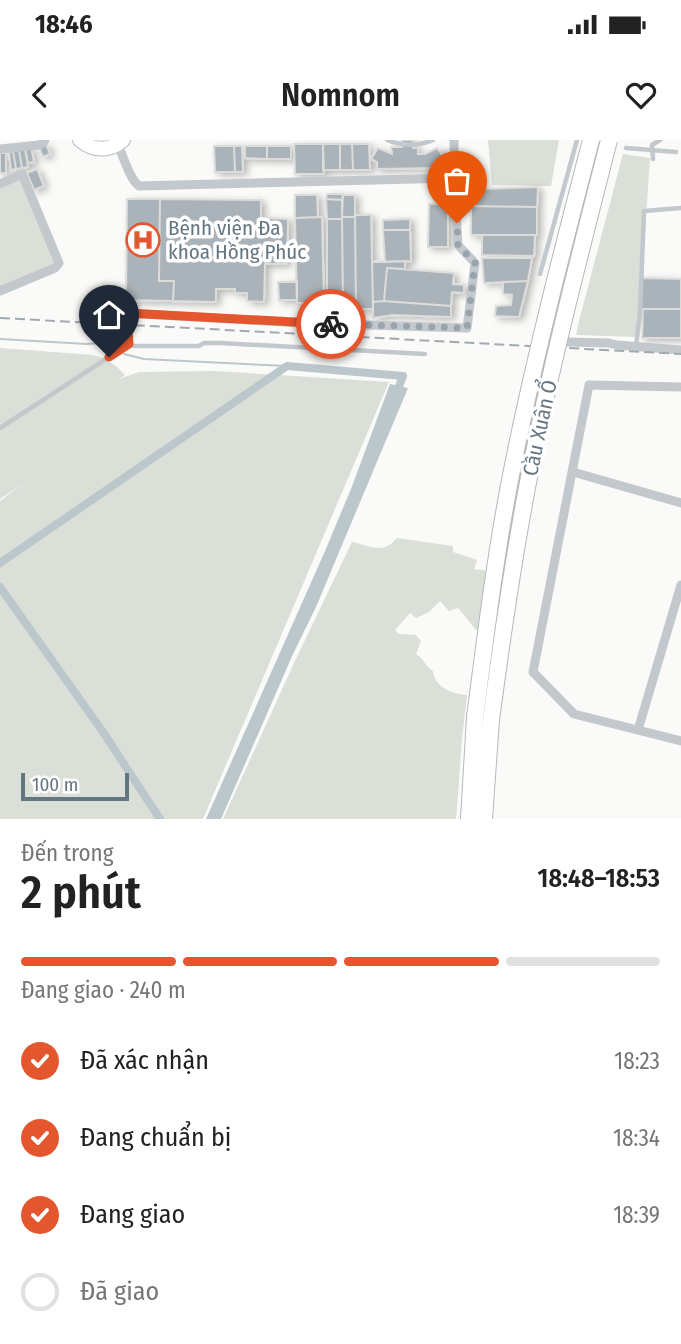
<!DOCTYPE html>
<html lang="vi">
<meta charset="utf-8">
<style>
:root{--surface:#fff;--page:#f2f2f2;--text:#222;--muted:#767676;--line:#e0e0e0;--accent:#e4572e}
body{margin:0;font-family:"Fira Sans Condensed",sans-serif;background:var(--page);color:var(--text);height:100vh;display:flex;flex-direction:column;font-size:26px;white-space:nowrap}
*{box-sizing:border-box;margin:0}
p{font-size:23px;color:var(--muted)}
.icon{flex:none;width:38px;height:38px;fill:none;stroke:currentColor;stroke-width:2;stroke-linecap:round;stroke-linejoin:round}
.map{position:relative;height:679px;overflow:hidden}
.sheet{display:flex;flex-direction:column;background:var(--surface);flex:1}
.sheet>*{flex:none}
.scale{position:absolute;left:21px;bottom:18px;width:108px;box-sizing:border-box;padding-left:7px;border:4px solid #657683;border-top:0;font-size:19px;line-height:24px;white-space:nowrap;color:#657683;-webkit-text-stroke:5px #fff;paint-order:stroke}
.pin{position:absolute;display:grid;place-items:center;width:60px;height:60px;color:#fff;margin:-72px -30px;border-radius:50% 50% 50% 0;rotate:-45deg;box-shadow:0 0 7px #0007}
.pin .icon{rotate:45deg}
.courier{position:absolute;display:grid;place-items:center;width:70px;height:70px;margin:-35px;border:5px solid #e4572e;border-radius:50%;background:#fff;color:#222;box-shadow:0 2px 9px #0007}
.overview em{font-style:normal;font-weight:600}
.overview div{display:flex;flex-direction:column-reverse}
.overview{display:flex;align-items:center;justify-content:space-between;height:119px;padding:0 21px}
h1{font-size:46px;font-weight:600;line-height:52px}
.bar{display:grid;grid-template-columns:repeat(4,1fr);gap:10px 7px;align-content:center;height:84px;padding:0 21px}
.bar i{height:9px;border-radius:5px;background:var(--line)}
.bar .on{background:var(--accent)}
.bar p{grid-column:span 4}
ol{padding:0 21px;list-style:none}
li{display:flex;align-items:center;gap:21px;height:77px}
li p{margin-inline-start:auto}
li .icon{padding:7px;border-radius:50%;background:var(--accent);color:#fff;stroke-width:4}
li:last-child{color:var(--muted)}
li i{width:38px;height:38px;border:4px solid var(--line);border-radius:50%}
.status{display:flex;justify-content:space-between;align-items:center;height:49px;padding:0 35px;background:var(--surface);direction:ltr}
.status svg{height:19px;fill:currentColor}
header{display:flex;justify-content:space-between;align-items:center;height:91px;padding:0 21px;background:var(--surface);font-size:32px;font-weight:600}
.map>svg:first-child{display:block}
</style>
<div class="status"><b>18:46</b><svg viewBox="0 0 49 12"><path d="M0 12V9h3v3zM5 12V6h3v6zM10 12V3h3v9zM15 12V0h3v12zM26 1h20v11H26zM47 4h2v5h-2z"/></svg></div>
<header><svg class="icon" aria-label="back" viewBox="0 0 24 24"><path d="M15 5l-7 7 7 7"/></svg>Nomnom<svg class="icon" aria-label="heart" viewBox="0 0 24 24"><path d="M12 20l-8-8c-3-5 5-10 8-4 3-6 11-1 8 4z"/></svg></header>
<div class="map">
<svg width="681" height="679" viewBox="0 0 681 679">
<defs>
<filter id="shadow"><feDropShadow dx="4" dy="2.5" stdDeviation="3.5" flood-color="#0004"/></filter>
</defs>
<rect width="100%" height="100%" fill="#fafaf8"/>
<path fill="#dadfd7" d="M488,0h71l-8,46 -59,-1z
M623,14l27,4 -12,179 -62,-2 4,-18z
M22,37l34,88 -56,22v-99z
M0,208l93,7 10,3 13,8 9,9 -6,4 20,-7 76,-1 174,11 -186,437h-203v-318l24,-18 -24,16z
M397,398l56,8v6l24,8 -3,9 14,2 -10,61 -20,-24 -9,3 -9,-10 -11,11 -13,6 -6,-5 -15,17 4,4 17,1 5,6 -5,13c9,6 9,12 17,17 2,17 20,23 34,24l-5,44 -6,80h-233l71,-156 58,-121c19,4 31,13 45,-4z"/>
<path fill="#bbc7cb" d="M390,244l18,4 -92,219 -23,47 -72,165h-15l119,-268 26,-62z"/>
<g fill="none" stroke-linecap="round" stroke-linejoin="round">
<path stroke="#bbc7cb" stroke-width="2" d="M0,199l87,5 13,-1 13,5
M124,214l20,5 143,7"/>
<path stroke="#bbc7cb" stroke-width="8" d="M0,423l287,-197 116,10 -7,18
M0,447l103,145 57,87"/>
</g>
<path fill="#aab3b9" stroke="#dcdcda" stroke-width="2" filter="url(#shadow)" d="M402,0h11v8h5v6h7l12,-6 7,10 -6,3v7l-61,1v-7l-6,-3 7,-11 14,6 -1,-7h11z
M46,4l4,10 -7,3 -4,-10z
M294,4h29l1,30h-29z
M323,4h17v26h-17z
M340,4h12l1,26h-13z
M352,4h17l1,26h-17z
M214,6h20l1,26h-20z
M234,6h8l1,26h-8z
M245,6h22v13l-22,-1z
M267,6h24v13h-24z
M31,7l3,15 -6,1 -3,-15z
M25,9l3,18 -6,1 -3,-18z
M19,10l3,18 -6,1 -3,-18z
M13,11l3,18 -5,1 -2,-18z
M0,13h6v20h-6z
M37,29l7,17 -10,4 -7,-17z
M538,47l-1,20 -75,-1 -1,-16z
M327,54h16l-1,6 -16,-1z
M295,55h22l1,22 -23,1z
M343,55h12v22h-13z
M127,59h33l-1,82h15l-1,20 -47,-1z
M160,59l101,1v18l27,1 -1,45h-22l-1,38 -17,-1v-8h-12v-4h-19v13l-43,-1 1,-20h-15z
M326,59l16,1v19h-15z
M429,64h19v43h-20z
M471,66l66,1v28h-66z
M355,75h16l2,94h-17z
M322,77l2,86h-27l-2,-85z
M342,77h13l1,92h-13z
M327,79h15l1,84h-16z
M410,79v11h-27v-10z
M383,90h27l1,31 -26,1z
M482,95h53l-1,21 -52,-1z
M482,118h50l-4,23 -44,2z
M405,121v8l-18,-1 -3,33 -11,1 -1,-40z
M387,128l67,5 -1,11 11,1v8l-12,-1 -1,14 -67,-5z
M642,138l39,1v30h-40z
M528,141l-9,36 -24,-1 1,-10 15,-1 1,-10 -9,-1v-12z
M278,142h19v18h-18z
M384,161l67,5v11l-59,-2 -19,3v-16z
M643,169h38v29h-39z"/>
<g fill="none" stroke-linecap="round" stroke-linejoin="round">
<defs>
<path id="primary" d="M80,0c13,11 29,12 43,0"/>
<path id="highway" d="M469,679l6,-102
M484,679l7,-99"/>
</defs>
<use href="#primary" stroke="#b5babe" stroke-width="16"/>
<use href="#highway" stroke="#b4b9bd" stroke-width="18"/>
<path stroke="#c3c8cc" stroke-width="4.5" d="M387,0c13,6 33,6 46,0
M626,8l50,4
M653,19l-1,-14 8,-5
M540,134l37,-134
M129,204l5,2h65l5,-3h16l205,11
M636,206l4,-32 4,-103 37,-3
M0,288l129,-84 -2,-30"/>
<path stroke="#c3c8cc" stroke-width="9" d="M117,4c7,12 12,35 22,42l315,-8
M0,9l39,-4 4,-2 2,-3
M0,44l22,-10 37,89 -4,5 -55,23
M127,173l174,10 166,5 8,-65 -17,-18 -4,-67v-38
M566,202l43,1 8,2 64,5
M681,247l-92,-2 -56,287 41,42 107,27
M573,332l108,31
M638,590l43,-145"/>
<use href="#primary" stroke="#fff" stroke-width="14"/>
<use href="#highway" stroke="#fff" stroke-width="16"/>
<path stroke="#a2aab0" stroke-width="2" stroke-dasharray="10 5" stroke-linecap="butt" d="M0,178l681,36"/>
<defs>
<path id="highway-bridge" d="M475,577c11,-84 21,-168 38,-252 22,-109 50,-217 78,-325
M491,580c11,-83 23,-166 39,-248 22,-111 51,-222 79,-332"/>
</defs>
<use href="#highway-bridge" stroke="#b4b9bd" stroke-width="18" stroke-linecap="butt"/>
<use href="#highway-bridge" stroke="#fff" stroke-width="16"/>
</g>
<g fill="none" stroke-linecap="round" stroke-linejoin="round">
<path stroke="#99a4ac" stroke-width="7" stroke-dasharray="0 12.6" d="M331,184l136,4 8,-65 -17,-18 -1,-22"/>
<path stroke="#e4572e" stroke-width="9" d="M109,217l20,-13 -2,-31 204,11"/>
</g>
<defs>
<symbol id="hospital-ring" viewBox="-11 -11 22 22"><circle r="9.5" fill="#fff" stroke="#e4572e" stroke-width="1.5"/><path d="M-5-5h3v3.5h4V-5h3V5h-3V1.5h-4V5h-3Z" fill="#e4572e"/></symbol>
</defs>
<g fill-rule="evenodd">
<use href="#hospital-ring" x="124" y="81" width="38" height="38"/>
</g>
<g text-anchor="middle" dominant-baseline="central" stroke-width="7" stroke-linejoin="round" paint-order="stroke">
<g font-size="21" fill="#657683" stroke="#fff" text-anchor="start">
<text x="168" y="88">Bệnh viện Đa<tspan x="168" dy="24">khoa Hồng Phúc</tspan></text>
</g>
<g font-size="21" fill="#657683" stroke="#fff">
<text transform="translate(540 288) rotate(-78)">Cầu Xuân Ổ</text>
</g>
</g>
</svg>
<div class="scale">100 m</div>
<div class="pin" style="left:457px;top:83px;background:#ea580c"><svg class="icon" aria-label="bag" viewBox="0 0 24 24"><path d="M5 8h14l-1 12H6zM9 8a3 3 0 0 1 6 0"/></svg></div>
<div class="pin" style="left:109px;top:217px;background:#1f2937"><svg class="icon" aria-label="home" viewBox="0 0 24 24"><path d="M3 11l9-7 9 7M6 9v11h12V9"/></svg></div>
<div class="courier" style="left:331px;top:184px"><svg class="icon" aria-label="bike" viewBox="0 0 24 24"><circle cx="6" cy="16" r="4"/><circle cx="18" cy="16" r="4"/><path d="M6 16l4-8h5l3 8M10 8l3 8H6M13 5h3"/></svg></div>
</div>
<section class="sheet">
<div class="overview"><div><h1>2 phút</h1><p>Đến trong</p></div><em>18:48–18:53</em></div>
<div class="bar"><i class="on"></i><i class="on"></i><i class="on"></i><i></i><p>Đang giao · 240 m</p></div>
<ol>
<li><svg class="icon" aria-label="check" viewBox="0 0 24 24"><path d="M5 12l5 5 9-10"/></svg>Đã xác nhận<p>18:23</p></li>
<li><svg class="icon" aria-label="check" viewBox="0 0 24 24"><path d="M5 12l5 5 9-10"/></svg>Đang chuẩn bị<p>18:34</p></li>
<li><svg class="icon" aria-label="check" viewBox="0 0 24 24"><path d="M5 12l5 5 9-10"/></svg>Đang giao<p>18:39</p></li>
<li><i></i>Đã giao</li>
</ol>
</section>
